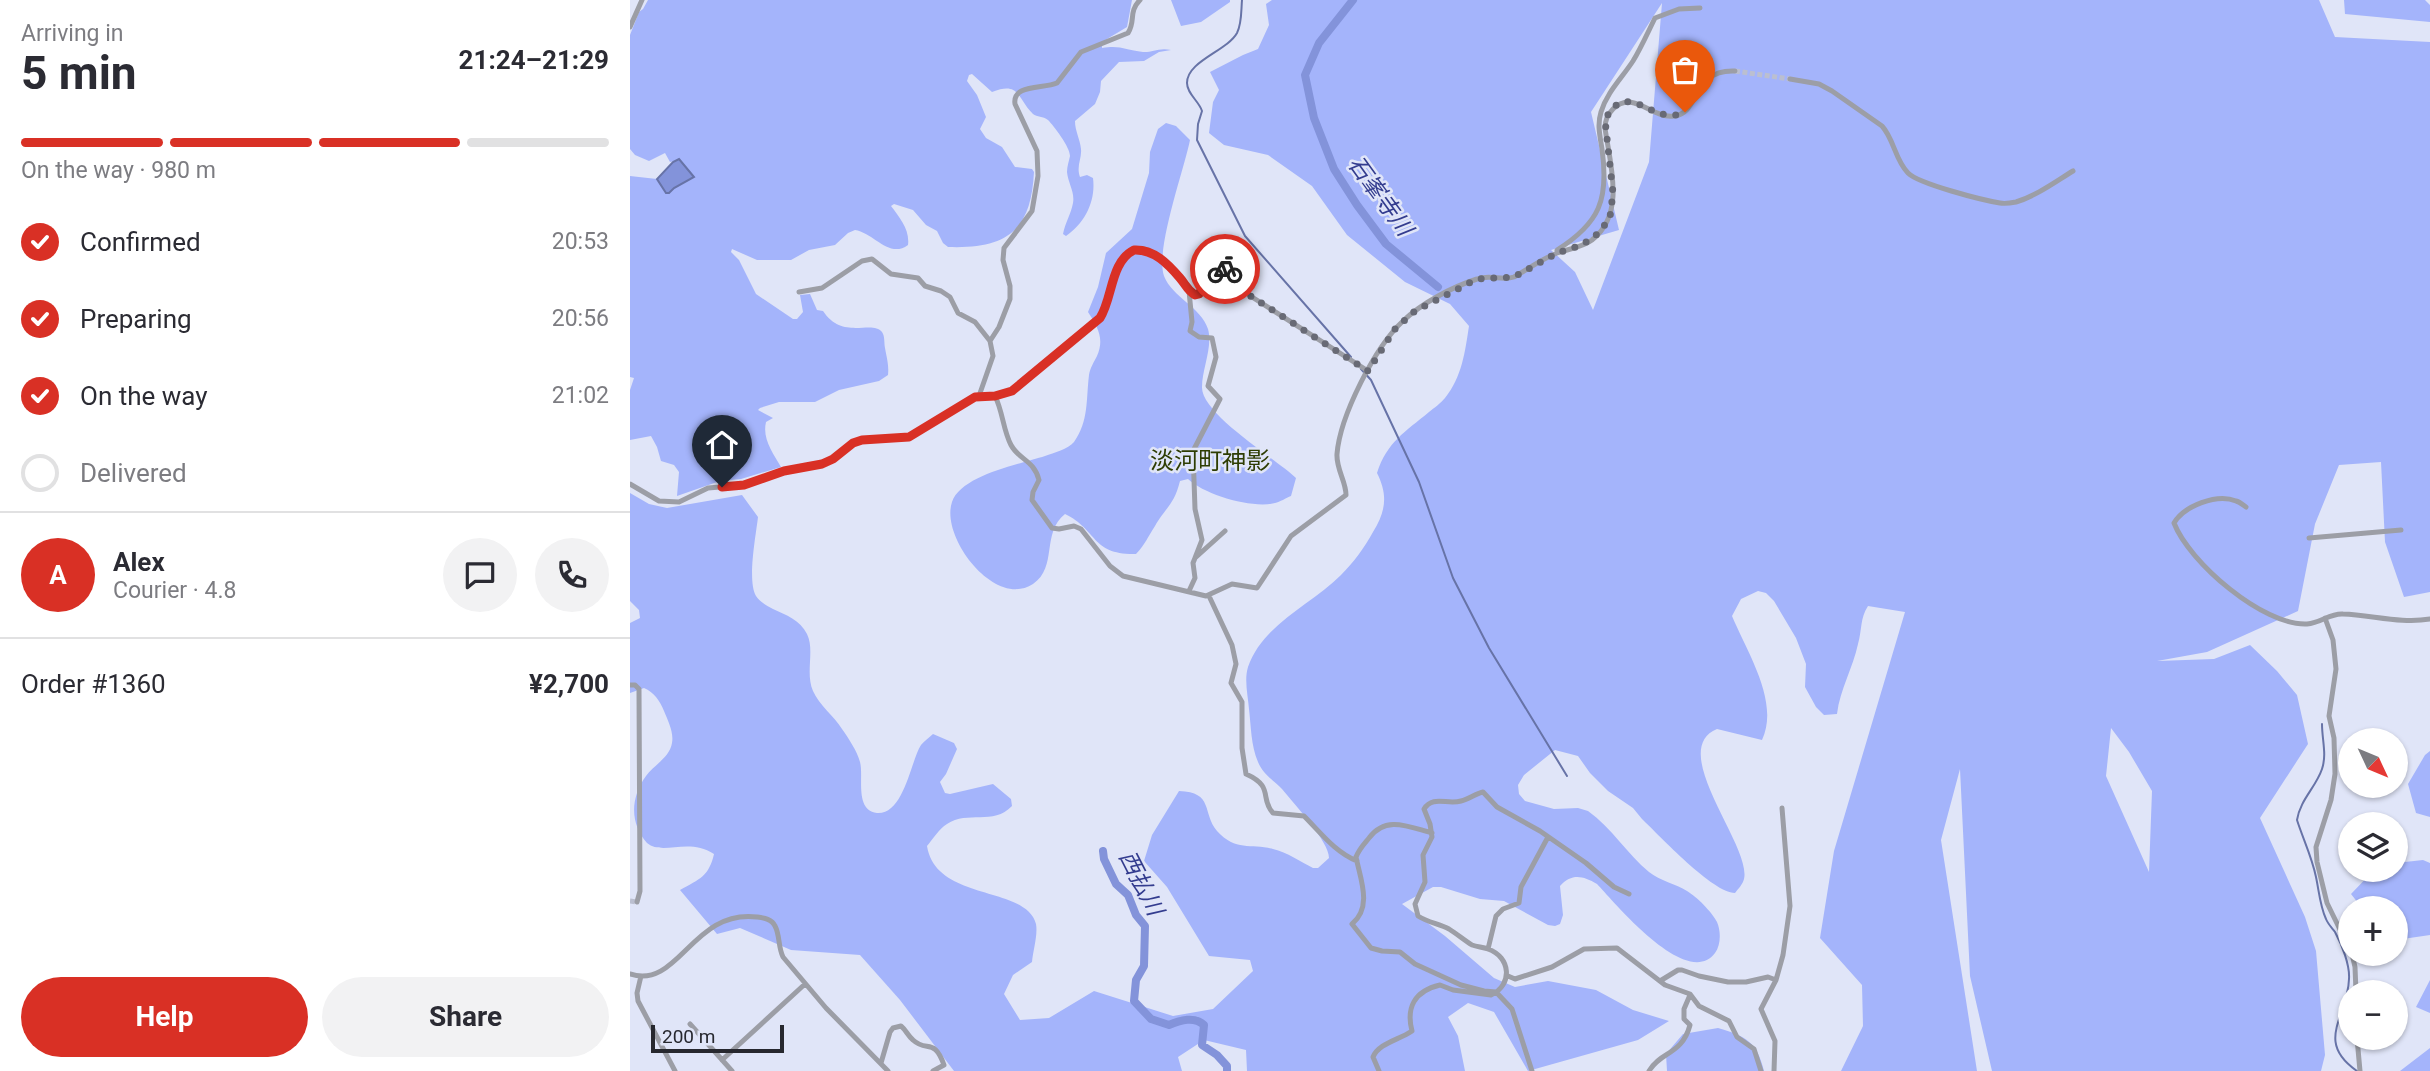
<!DOCTYPE html>
<meta charset="utf-8">
<style>
:root{--surface:#fff;--page:#f2f2f3;--text:#2b2b33;--muted:#7c7c81;--line:#e1e1e2;--accent:#d93025}
body{margin:0;font-family:Roboto,"Noto Sans JP",sans-serif;background:var(--page);color:var(--text);height:100vh;display:flex;flex-direction:column;font-size:26px;white-space:nowrap}
*{box-sizing:border-box;margin:0}
p{font-size:23px;color:var(--muted)}
.icon{flex:none;width:38px;height:38px;fill:none;stroke:currentColor;stroke-width:2;stroke-linecap:round;stroke-linejoin:round}
.map{position:relative;flex:1;overflow:hidden}
.drawer{display:flex;flex-direction:column;background:var(--surface);width:630px}
.drawer>*{flex:none}
.needle{width:46px;rotate:134deg}
.buttons{position:absolute;left:1708px;top:728px;display:grid;gap:14px}
.buttons a{display:grid;place-items:center;width:70px;height:70px;border-radius:50%;background:var(--surface);box-shadow:0 2px 5px #0004;font-size:35px}
.scale{position:absolute;left:21px;bottom:18px;width:133px;box-sizing:border-box;padding-left:7px;border:4px solid #27282f;border-top:0;font-size:19px;line-height:24px;white-space:nowrap;color:#27282f;-webkit-text-stroke:5px #e0e5f8;paint-order:stroke}
.pin{position:absolute;display:grid;place-items:center;width:60px;height:60px;color:#fff;margin:-72px -30px;border-radius:50% 50% 50% 0;rotate:-45deg;box-shadow:0 0 7px #0007}
.pin .icon{rotate:45deg}
.courier{position:absolute;display:grid;place-items:center;width:70px;height:70px;margin:-35px;border:5px solid #d93025;border-radius:50%;background:#fff;color:#222;box-shadow:0 2px 9px #0007}
.summary em{font-style:normal;font-weight:700}
.summary div{display:flex;flex-direction:column-reverse}
.summary{display:flex;align-items:center;justify-content:space-between;height:119px;padding:0 21px}
h1{font-size:46px;font-weight:700;line-height:52px}
.bar{display:grid;grid-template-columns:repeat(4,1fr);gap:10px 7px;align-content:center;height:84px;padding:0 21px}
.bar i{height:9px;border-radius:5px;background:var(--line)}
.bar .selected{background:var(--accent)}
.bar p{grid-column:span 4}
.line{display:flex;align-items:center;gap:18px;padding:0 21px;border-top:2px solid var(--line)}
.line div{flex:1}
.round{display:grid;place-items:center;flex:none;width:74px;height:74px;border-radius:37px;background:var(--page)}
ol{padding:0 21px;list-style:none}
li{display:flex;align-items:center;gap:21px;height:77px}
li p{margin-inline-start:auto}
li .icon{padding:7px;border-radius:50%;background:var(--accent);color:#fff;stroke-width:4}
li:last-child{color:var(--muted)}
li i{width:38px;height:38px;border:4px solid var(--line);border-radius:50%}
.action{display:flex;gap:14px;margin-top:auto;padding:14px 21px}
.action a{flex:1;height:80px;border-radius:42px;background:var(--accent);color:#fff;font-size:28px;font-weight:700;line-height:80px;text-align:center}
.action a+a{background:var(--page);color:var(--text)}
main{display:flex;flex:1;min-height:0}
.map>svg:first-child{display:block}
</style>
<main>
<section class="drawer">
<div class="summary"><div><h1>5 min</h1><p>Arriving in</p></div><em>21:24–21:29</em></div>
<div class="bar"><i class="selected"></i><i class="selected"></i><i class="selected"></i><i></i><p>On the way · 980 m</p></div>
<ol>
<li><svg class="icon" aria-label="check" viewBox="0 0 24 24"><path d="M5 12l5 5 9-10"/></svg>Confirmed<p>20:53</p></li>
<li><svg class="icon" aria-label="check" viewBox="0 0 24 24"><path d="M5 12l5 5 9-10"/></svg>Preparing<p>20:56</p></li>
<li><svg class="icon" aria-label="check" viewBox="0 0 24 24"><path d="M5 12l5 5 9-10"/></svg>On the way<p>21:02</p></li>
<li><i></i>Delivered</li>
</ol>
<div class="line" style="height:126px"><b class="round" style="background:var(--accent);color:#fff">A</b><div><b>Alex</b><p>Courier · 4.8</p></div><a class="round"><svg class="icon" aria-label="chat" viewBox="0 0 24 24"><path d="M4 5h16v11H9l-5 4z"/></svg></a><a class="round"><svg class="icon" aria-label="phone" viewBox="0 0 24 24"><path d="M5 4h4l2 5-3 2q2 4 5 5l2-3 5 2v4C11 20 4 13 5 4z"/></svg></a></div>
<div class="line" style="height:91px"><div>Order #1360</div><b>¥2,700</b></div>
<div class="action"><a>Help</a><a>Share</a></div>
</section>
<div class="map">
<svg width="1800" height="1071" viewBox="0 0 1800 1071">
<rect width="100%" height="100%" fill="#e0e5f8"/>
<path fill="#a4b4fb" fill-rule="evenodd" d="M18,0h484l-5,27 -25,15v6c19,-3 23,2 41,4 8,1 16,-5 28,-2l-12,2 -15,9 -25,1 -18,19 -1,11 -5,12 -20,17c0,10 5,18 6,28 1,10 -5,17 -1,28l7,-2 6,3c3,23 -8,45 -27,58l-3,-2c2,-11 8,-20 10,-31 2,-11 -5,-20 -6,-31 0,-6 2,-11 3,-16 0,-9 -16,-30 -22,-36 -5,-4 -11,-3 -15,-6 -16,-16 -13,-33 -41,-22l-20,-18 -3,1 -2,6 10,14 9,22 -6,12 6,9 16,9 13,20 17,2 2,3c-3,60 -28,77 -86,75l-5,-4 -6,-12 -11,-6 -13,-15 -19,-6 -3,2c9,12 19,24 17,39 -19,14 -34,-12 -53,-15l-7,3 -13,12 -26,5 -18,10h-34l-25,-11 -1,3 8,8 17,34 37,25h4l6,-7 -3,-17 10,-1 7,16 6,1c20,30 49,8 59,21 3,4 2,11 3,16 2,11 4,17 3,27l-9,6 -40,9 -24,12h-36l-19,6 -2,2 15,8 -7,4c-4,17 7,31 15,45l-40,12 -21,2 -43,15 2,-24 -5,-7 -13,-4 -4,-14 -6,-11 -21,4v-50l4,-12 -4,-1v-201l27,3 9,13 3,1 5,-5 20,-11 -15,-17 -9,2 -5,-9 -16,8 -14,-6 -5,-6v-114l9,-23 4,-3z
M541,0h59v2l-29,20 -20,4z
M642,0h1047l16,37 95,5v550l-26,5 -19,-55 -4,-80 -42,3 -24,59 -17,87 -91,41 -50,9 57,-2 36,-14 27,26 20,24 11,49 -48,74 45,99 11,34 9,104 -4,16h-329l-22,-95 -10,-207 -19,71 36,231h-136l22,-45 -1,-41 -42,-47 14,-87 71,-239 -37,-6c-8,12 -6,24 -10,38 -5,24 -18,45 -21,70l-13,1 -8,-8 -11,-20 1,-23 -10,-26 -22,-37 -8,-8 -8,-2 -17,8 -9,17c15,36 48,86 30,124l-45,-11c-51,21 35,117 27,150 -1,5 -6,10 -9,14 -22,0 -75,-57 -93,-74l-9,-11 -25,-17 -18,-18 -12,-17 -23,-6 -31,25 -6,10 1,9 6,7 29,8 24,-1 10,3c24,17 39,43 61,61 11,9 27,12 38,19 10,6 25,21 30,31 4,9 4,23 -2,31 -28,37 -99,-49 -118,-69 -14,-8 -25,-11 -37,2l3,29 -3,9 -5,2 -7,-1 -44,-24 -24,-2 -39,-12h-8l-31,17 43,32 49,42 21,9 33,-6 48,9 37,20 36,11 -31,19 -110,31 -34,-59 -26,-9 -20,14 10,19 7,35h-218l-1,-21 -42,-10 -26,17 4,14h-228l-54,-71 -40,-45 -69,-5 -51,-22 -23,6 -37,-44c20,-11 29,-14 34,-36 -26,-17 -51,2 -67,-11 -17,-19 -17,-45 -1,-67 8,-11 24,-19 26,-33 2,-11 -4,-22 -8,-32 -4,-10 -10,-19 -20,-23l-14,5v-70l10,-5 -1,-8 -9,-9v-108l19,11 18,4 75,-13 16,22c-2,18 -11,64 -2,79 4,6 11,10 17,13 13,6 27,11 34,25 8,16 -2,39 6,57 6,14 21,25 29,38 7,10 15,22 18,33 4,14 -6,48 17,51 27,2 34,-53 44,-68 3,-4 8,-7 12,-11l21,9 3,6 -11,25 -6,8 5,11 5,1 43,-10 18,15 1,7c-19,20 -44,4 -65,18 -8,5 -14,15 -20,22 9,56 99,39 109,78 2,11 -3,27 -4,38l-19,13 -9,19 16,26 29,-2 45,-27 79,25 40,-7 40,-38 -3,-11 -41,-4 -42,-69 -23,-26 8,-26 27,-44c35,1 23,22 38,40 19,21 34,12 56,18 14,3 28,13 40,19h5l11,-10c0,-17 -35,-54 -47,-69 -9,-9 -19,-15 -24,-27 -7,-16 -7,-36 -9,-53 -1,-13 -5,-29 -1,-42 15,-43 63,-62 93,-92 13,-13 23,-27 32,-43 13,-21 15,-37 4,-59 10,-31 28,-41 52,-61 5,-4 12,-9 16,-14 17,-21 20,-46 24,-72l-19,-22 -45,-22 -58,-47 -35,-49 -44,-31 -44,-10 -15,-12 4,-31 6,-12 -9,-18 33,-17 15,-6 11,-24 -3,-21zM1032,3l-13,159 -56,148 -18,-38 -24,-22 68,-20 -28,-118zM1481,728l18,24 23,39 -3,81 -43,-96z
M1714,0h81l5,5v17l-85,-8z
M536,123l10,3 14,14c-6,30 -35,110 -26,136 8,21 37,31 44,53 5,18 -6,40 -6,58 -1,27 74,72 94,91l-5,18c-5,2 -11,6 -16,7 -22,6 -70,-8 -87,-24l-8,2c-6,24 -14,26 -25,45 -8,12 -9,17 -19,28 -45,1 -38,-24 -71,-40 -24,19 -7,53 -32,70 -38,25 -93,-47 -81,-82 9,-27 69,-38 93,-46 9,-3 23,-7 29,-14 15,-21 12,-43 15,-67 1,-7 5,-13 8,-19 8,-18 0,-30 -9,-44l10,-25 8,-34 26,-24 17,-56 1,-21 8,-23z
M1800,751v66l-14,-4 -8,-29 17,-29z
M1793,860l7,3v72l-34,5v-32h-34l-11,-14 23,-24h22v-7z
M1800,980v33l-14,-6z
M1088,1028c28,8 39,14 46,43h-97l-1,-17 17,-20z
M1800,1048v23h-30z"/>
<path fill="#8393da" stroke="#6773a7" stroke-width="2" d="M49,159l15,18 -20,11 -5,5h-3l-9,-14 16,-17z"/>
<g fill="none" stroke-linecap="round" stroke-linejoin="round">
<path stroke="#6773a7" stroke-width="2" d="M612,0c-1,11 0,23 -5,33 -10,18 -50,28 -50,50 0,11 12,18 15,28l-4,13 -1,16 48,96 106,121
M731,369l10,11 48,102 34,96 36,70 78,128
M1692,724c0,16 5,30 0,45 -6,18 -22,31 -25,51 6,19 15,37 19,57 3,14 4,29 10,42 2,5 6,9 9,13 7,13 15,33 14,47 -1,38 -35,62 8,92"/>
<path stroke="#8393da" stroke-width="8" d="M723,0l-34,43 -14,32 9,43 20,51 23,36 29,39 52,43
M473,851l1,8 12,25 12,11 8,20 9,11 -1,40 -8,14 -2,21 17,18 18,6c12,-5 25,-9 35,0l-2,20 15,10 10,11v5"/>
<path stroke="#bbbfd0" stroke-width="5" stroke-dasharray="5 2.5" stroke-linecap="butt" d="M1105,71l55,8
M0,901l7,1"/>
<path stroke="#9c9ea6" stroke-width="5" d="M0,27l12,-27
M1160,79l29,5 13,7 50,35c12,13 13,34 26,47 11,11 74,27 92,30 5,1 11,0 16,-1 20,-6 39,-20 57,-31
M927,253v-3c43,-27 52,-51 45,-101 -2,-13 -5,-24 -1,-37 6,-20 21,-34 32,-51 8,-13 15,-29 22,-43l24,-9 21,-1
M559,291l3,31 -2,9 9,6 13,1 4,19 -8,29 12,13 -27,52 2,58 7,31 -7,18
M169,292l23,-4 40,-27 10,-2 19,15 27,4 7,8 16,5 9,6 8,16 17,9 15,19 3,15 -14,40
M360,341l9,-14 11,-28v-13l-7,-26 1,-12 28,-37 6,-35 -1,-25 -22,-47c-3,-20 28,-15 42,-21l24,-31 47,-19c8,-12 0,-21 12,-33
M365,396c8,16 8,34 16,49 8,15 23,15 28,35l-6,12 -1,8 20,28 7,1 15,-3 7,3 29,37 13,10 83,20 26,-12 25,4 34,-52 55,-41c0,-14 -10,-26 -9,-41 3,-38 38,-107 66,-133 19,-18 49,-34 74,-42 13,-5 25,2 37,-2 14,-8 28,-18 43,-24 11,-4 24,-5 35,-13 34,-26 18,-76 13,-112 0,-8 2,-13 8,-19 21,-20 38,10 61,7 26,-2 17,-47 61,-45
M0,484l29,17 20,1 29,-14 36,-3 40,-13 43,-10 19,-15 16,-7 47,-3 66,-40 20,-1 17,-5 88,-73c13,-20 18,-93 58,-62 8,6 17,15 23,23 5,6 6,12 14,16l4,-1c10,-13 -3,-29 10,-39l4,1 25,30 14,11 116,74
M1616,507c-3,-2 -6,-5 -10,-6 -19,-8 -52,5 -62,22 15,39 89,103 133,101 14,-1 23,-11 36,-10 29,1 58,10 87,5
M1679,538l92,-8
M559,591l6,-13 -2,-15 2,-5 30,-27
M579,596l23,49 4,19 -5,19 11,19v46l4,26c29,13 13,24 27,39l31,3c17,17 31,36 53,45
M1695,618l8,22 3,29 -7,47 5,22 1,36 -4,26 -15,47 1,15 10,41 23,47
M0,685h5l4,4 1,202 -3,11
M802,833c-23,-6 -46,-18 -63,5 -5,6 -10,11 -13,19 4,21 17,50 -4,67l19,24 11,3 18,1 15,12 46,21 23,6 12,1 16,17 20,62
M858,949l8,-33 7,-7 16,-6 2,-16 27,-50
M1722,954l3,13 1,25
M0,974c49,16 62,-65 127,-57 7,1 15,2 18,9 5,9 3,21 8,31l43,51 62,63
M11,976l-4,17 1,8 37,70
M878,976l7,3 37,-12 32,-18 33,-1 48,37 25,9 9,12 30,15 8,16 17,12 7,22
M1030,981l18,-11h4l17,6 29,6h18l22,-5 8,3
M60,1024l42,47
M1727,1038l3,33
M92,1060l83,-76
M251,1063l9,-31 3,-4 8,-2c5,4 7,10 12,14 14,13 21,-3 31,25l-11,6
M749,1071l-6,-14c6,-14 26,-17 39,-26 -6,-23 2,-40 28,-46l13,5 38,5c22,-10 20,-38 -3,-46 -5,-2 -10,-2 -16,-4 -8,-5 -15,-11 -23,-16 -10,-5 -22,-7 -31,-13l-3,-12 10,-22 -2,-27 9,-18 -2,-13 -6,-15c9,-14 23,-4 37,-8 8,-2 14,-7 22,-9l14,15 43,24 46,32 28,24 15,7
M1019,1071c12,-20 33,-16 41,-46l-6,-6v-10l6,-14
M1144,1071l1,-30 -14,-32 15,-29 7,-25 7,-49 -8,-98"/>
</g>
<g fill="none" stroke-linecap="round" stroke-linejoin="round">
<path stroke="#686a75" stroke-width="7" stroke-dasharray="0 12.6" d="M595,269l13,17 14,11 116,74 27,-42 20,-18 62,-32 37,-2 43,-24 25,-8 18,-13 10,-15 3,-24 -8,-73c23,-45 48,9 80,-8"/>
<path stroke="#d93025" stroke-width="9" d="M92,487l22,-2 40,-14 38,-7 11,-5 20,-16 9,-3 47,-3 66,-40 20,-1 17,-5 88,-73c13,-20 10,-56 34,-68 20,-1 34,14 46,28 6,7 7,12 15,17l4,-1c9,-12 -1,-26 8,-37l6,-1 12,13"/>
</g>
<g text-anchor="middle" dominant-baseline="central" stroke-width="5" stroke-linejoin="round" paint-order="stroke">
<g font-size="23" font-style="italic" fill="#333c8f" stroke="#e0e5f8">
<text transform="translate(750 196) rotate(54)">石峯寺川</text>
<text transform="translate(511 883) rotate(63)">西払川</text>
</g>
<g font-size="24" fill="#2e3d03" stroke="#e0e5f8">
<text x="580" y="461">淡河町神影</text>
</g>
</g>
</svg>
<div class="buttons">
<a><svg class="needle" viewBox="-14 -14 28 28"><path d="M0-13l5 13h-10z" fill="#e53935"/><path d="M0 13l5-13h-10z" fill="#7c7c81"/></svg></a>
<a><svg class="icon" aria-label="layers" viewBox="0 0 24 24"><path d="M12 4l9 5-9 5-9-5zM3 14l9 5 9-5"/></svg></a>
<a>+</a>
<a>−</a>
</div>
<div class="scale">200 m</div>
<div class="pin" style="left:1055px;top:112px;background:#ea580c"><svg class="icon" aria-label="bag" viewBox="0 0 24 24"><path d="M5 8h14l-1 12H6zM9 8a3 3 0 0 1 6 0"/></svg></div>
<div class="pin" style="left:92px;top:487px;background:#1f2937"><svg class="icon" aria-label="home" viewBox="0 0 24 24"><path d="M3 11l9-7 9 7M6 9v11h12V9"/></svg></div>
<div class="courier" style="left:595px;top:269px"><svg class="icon" aria-label="bike" viewBox="0 0 24 24"><circle cx="6" cy="16" r="4"/><circle cx="18" cy="16" r="4"/><path d="M6 16l4-8h5l3 8M10 8l3 8H6M13 5h3"/></svg></div>
</div>
</main>
